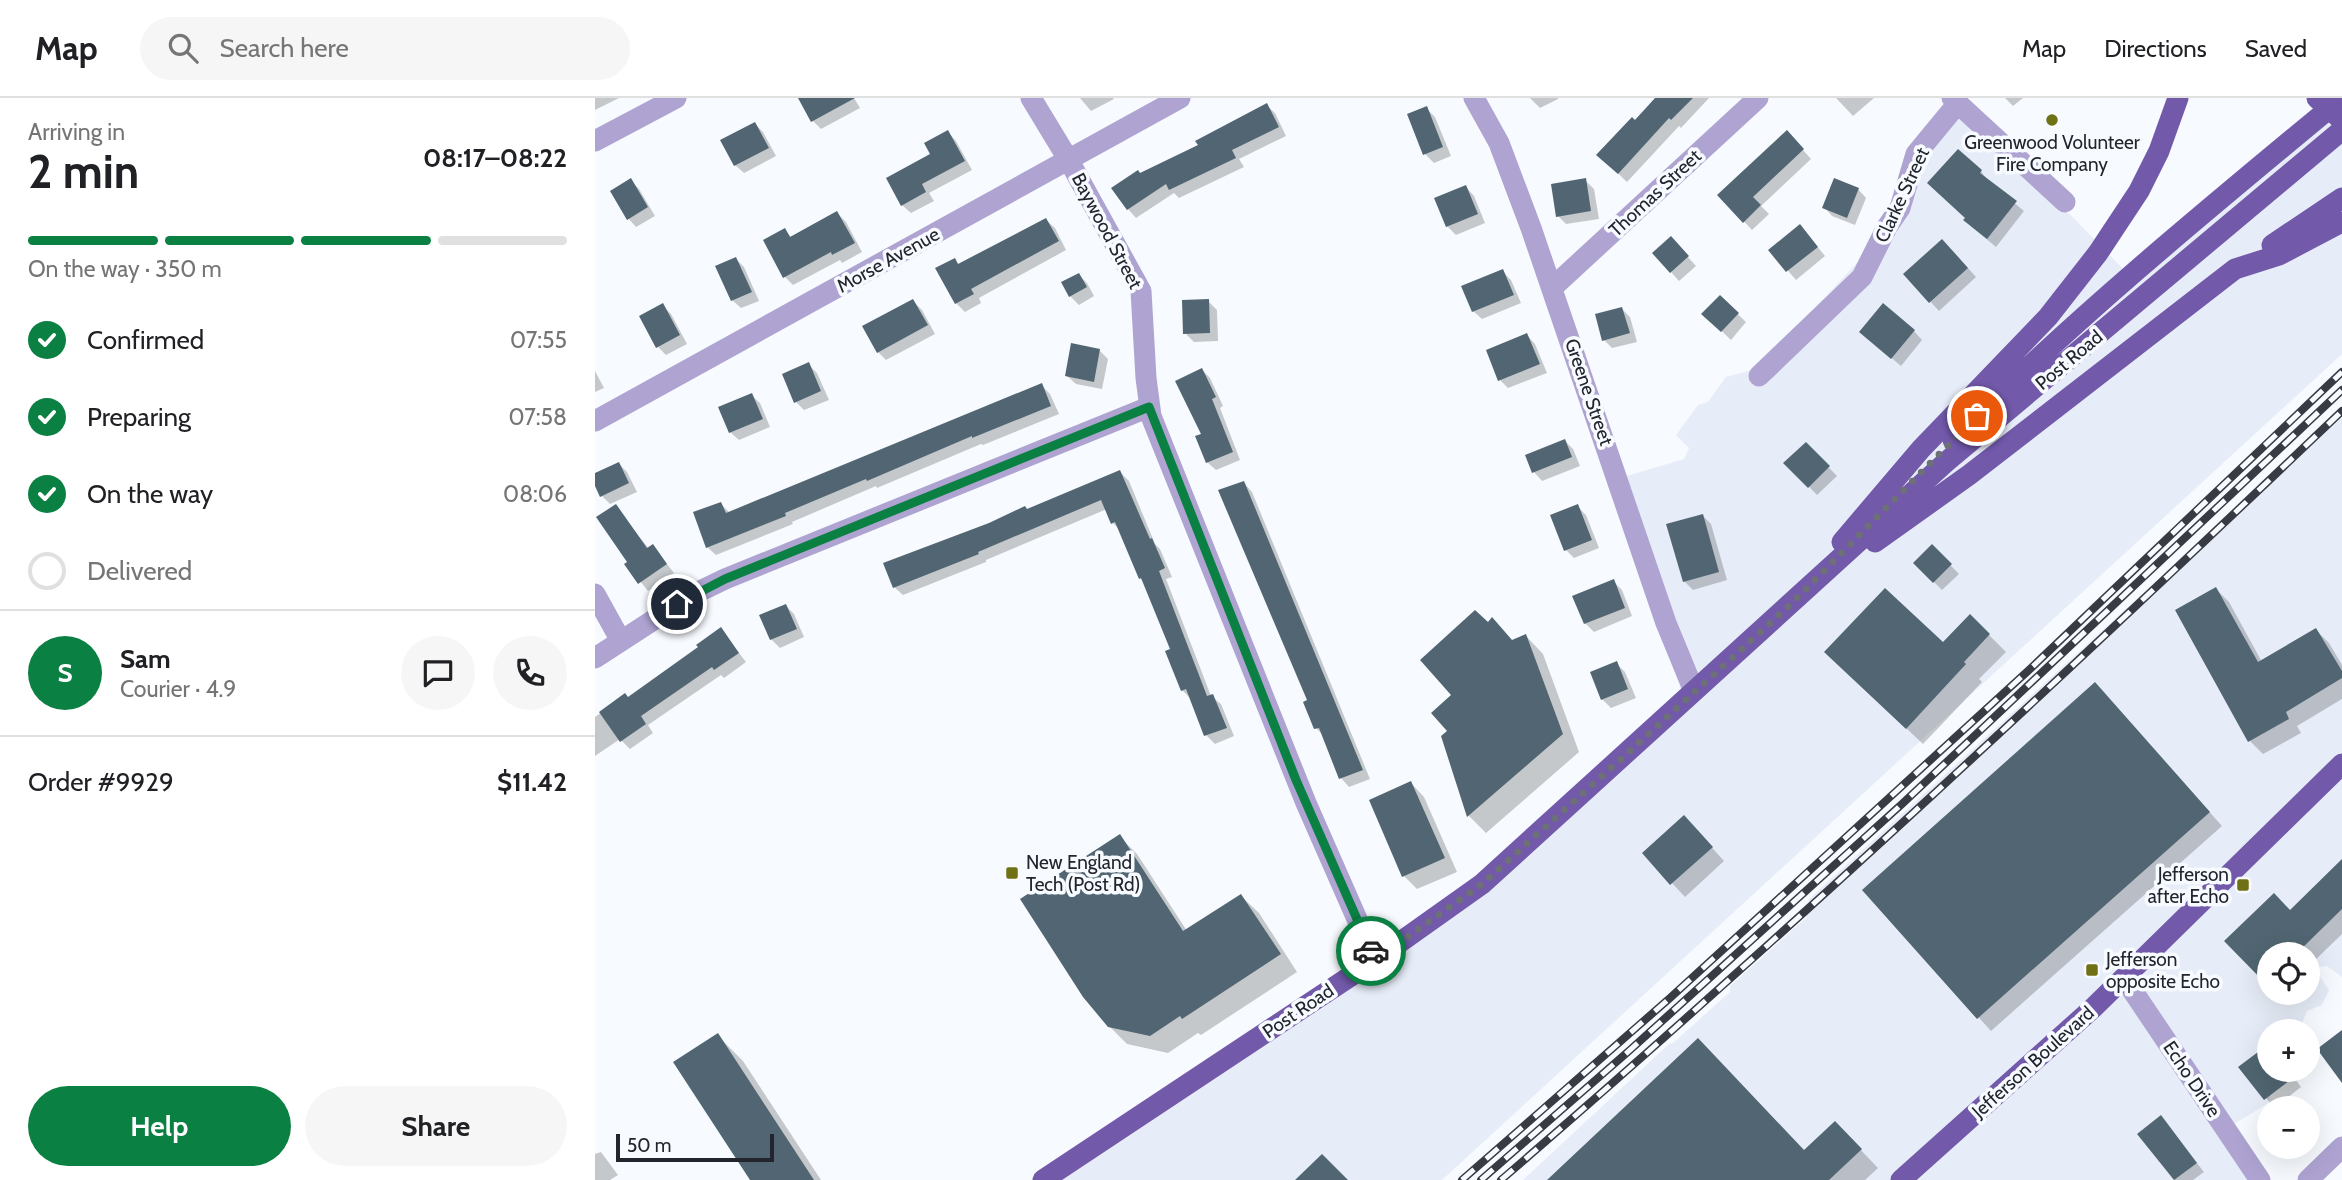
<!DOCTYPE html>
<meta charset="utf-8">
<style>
:root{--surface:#fff;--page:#f6f6f6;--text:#202124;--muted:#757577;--line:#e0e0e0;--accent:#0b8043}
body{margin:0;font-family:Cabin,sans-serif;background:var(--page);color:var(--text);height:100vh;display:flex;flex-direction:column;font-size:26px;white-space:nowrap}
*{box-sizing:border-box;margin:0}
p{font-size:23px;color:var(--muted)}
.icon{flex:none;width:38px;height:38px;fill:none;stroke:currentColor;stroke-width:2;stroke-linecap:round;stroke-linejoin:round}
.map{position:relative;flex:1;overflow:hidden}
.drawer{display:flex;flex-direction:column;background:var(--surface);width:595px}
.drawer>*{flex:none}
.buttons{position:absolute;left:1662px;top:844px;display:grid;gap:14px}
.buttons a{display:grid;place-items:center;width:63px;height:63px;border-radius:50%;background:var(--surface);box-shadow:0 7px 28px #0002;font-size:35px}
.scale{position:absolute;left:21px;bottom:18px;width:158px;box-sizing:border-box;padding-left:7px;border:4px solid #22252d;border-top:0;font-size:19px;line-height:24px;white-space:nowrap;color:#22252d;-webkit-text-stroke:5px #f7fafe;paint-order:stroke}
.pin{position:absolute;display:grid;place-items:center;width:60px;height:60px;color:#fff;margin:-30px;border:4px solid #fff;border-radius:50%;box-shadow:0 2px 7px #0007}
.courier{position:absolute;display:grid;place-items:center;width:70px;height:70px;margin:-35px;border:5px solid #0b8043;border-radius:50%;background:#fff;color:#222;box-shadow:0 2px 9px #0007}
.headline em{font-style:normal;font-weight:800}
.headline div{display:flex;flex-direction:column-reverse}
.headline{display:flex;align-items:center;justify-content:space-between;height:119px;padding:0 28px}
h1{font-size:46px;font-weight:800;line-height:52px}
.bar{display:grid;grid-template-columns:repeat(4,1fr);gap:10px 7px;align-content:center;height:84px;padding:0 28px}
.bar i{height:9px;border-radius:5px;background:var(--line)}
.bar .current{background:var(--accent)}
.bar p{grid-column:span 4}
.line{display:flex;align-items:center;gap:18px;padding:0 28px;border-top:2px solid var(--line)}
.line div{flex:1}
.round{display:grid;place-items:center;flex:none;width:74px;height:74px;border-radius:37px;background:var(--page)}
ol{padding:0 28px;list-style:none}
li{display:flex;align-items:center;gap:21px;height:77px}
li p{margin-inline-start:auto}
li .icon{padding:7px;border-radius:50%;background:var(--accent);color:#fff;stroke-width:4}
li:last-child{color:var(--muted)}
li i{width:38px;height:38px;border:4px solid var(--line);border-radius:50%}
.primary-button{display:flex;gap:14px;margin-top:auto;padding:14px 28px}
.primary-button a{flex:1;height:80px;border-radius:42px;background:var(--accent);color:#fff;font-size:28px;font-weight:800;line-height:80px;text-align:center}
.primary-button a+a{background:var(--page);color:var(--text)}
header{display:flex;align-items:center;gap:42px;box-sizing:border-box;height:98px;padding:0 35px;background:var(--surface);border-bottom:2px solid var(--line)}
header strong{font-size:33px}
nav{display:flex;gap:38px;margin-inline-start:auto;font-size:24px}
.search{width:490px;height:63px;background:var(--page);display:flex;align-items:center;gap:18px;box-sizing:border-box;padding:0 24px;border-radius:38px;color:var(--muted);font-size:26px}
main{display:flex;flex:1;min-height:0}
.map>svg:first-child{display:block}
</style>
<header>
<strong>Map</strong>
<div class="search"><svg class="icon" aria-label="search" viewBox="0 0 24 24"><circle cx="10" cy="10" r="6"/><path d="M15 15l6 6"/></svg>Search here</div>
<nav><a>Map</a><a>Directions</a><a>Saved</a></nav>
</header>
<main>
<section class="drawer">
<div class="headline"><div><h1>2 min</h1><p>Arriving in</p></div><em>08:17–08:22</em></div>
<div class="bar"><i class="current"></i><i class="current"></i><i class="current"></i><i></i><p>On the way · 350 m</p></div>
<ol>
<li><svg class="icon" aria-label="check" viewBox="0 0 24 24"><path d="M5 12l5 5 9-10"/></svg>Confirmed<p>07:55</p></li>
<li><svg class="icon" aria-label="check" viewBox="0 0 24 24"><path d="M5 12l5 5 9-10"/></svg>Preparing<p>07:58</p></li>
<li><svg class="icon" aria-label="check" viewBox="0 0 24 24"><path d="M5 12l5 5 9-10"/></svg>On the way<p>08:06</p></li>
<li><i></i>Delivered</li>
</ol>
<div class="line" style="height:126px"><b class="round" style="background:var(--accent);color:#fff">S</b><div><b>Sam</b><p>Courier · 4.9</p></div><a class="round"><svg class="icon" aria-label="chat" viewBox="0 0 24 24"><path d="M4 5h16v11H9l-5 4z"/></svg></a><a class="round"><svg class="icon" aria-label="phone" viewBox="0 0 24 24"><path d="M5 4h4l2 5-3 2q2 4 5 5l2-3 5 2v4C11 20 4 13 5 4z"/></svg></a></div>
<div class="line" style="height:91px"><div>Order #9929</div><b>$11.42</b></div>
<div class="primary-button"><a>Help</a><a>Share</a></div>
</section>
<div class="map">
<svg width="1747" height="1082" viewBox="0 0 1747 1082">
<rect width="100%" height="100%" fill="#f7fafe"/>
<path fill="#e7edf8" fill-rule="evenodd" d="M1359,7l102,95 73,75 213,-163v242l-900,826h-404l285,-172 274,-226 87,-84 -45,-127 -19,-93 64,-19 5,-11 -13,-13 22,-30 10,-3 18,-25 22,-6 68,-64 60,-65z
M1747,313v566l-15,-11 -13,2 15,22 -7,15 -15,6 -8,20h-29v38h12l-15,35 -38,23 36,53h-742l146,-136 4,-1 57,-51v-6l77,-69 2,-18zM1675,856h38v38h-38z"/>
<path fill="#0003" d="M0,0h24l-24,12z
M205,0h54l6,10 -39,21 -8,-8z
M485,0h33l1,1 -23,12z
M935,0h28v1l-18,9z
M1062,0h52l-28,30 -2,-2 -52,56 -28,-27z
M1241,0h38l-21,18z
M1410,0h18l-10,8z
M671,7l9,8 11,23 -47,23 5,8 -65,31 -5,-5 -38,25 -8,-9 13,-34 59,-29z
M831,10l9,9 16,39 -17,7 -9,-9z
M160,26l8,8 13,24 -32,17 -9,-8z
M353,34l8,9 16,29 -43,23 5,8 -23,12 -9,-8z
M1200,43l16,18 -50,47 8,8 -17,16 -33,-35z
M1386,73l7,10 36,30 -28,36 -23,-19 -8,-8 2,-2 -30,-26z
M990,82l9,9 5,30 -33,5 -8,-8z
M36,83l8,8 16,27 -19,11 -8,-9z
M871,89l8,9 11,27 -29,12 -9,-9z
M1263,91l8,9 -11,27 -23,-9 -8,-9z
M242,115l9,9 16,30 -20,11 -2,-3 -47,25 -8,-8v-47l7,8z
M451,122l9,8 11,22 -87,48 2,5 -16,9 -9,-9 -2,-43 5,5z
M1213,137l17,21 -29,24 -25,-29z
M1084,149l17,19 -17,15 -8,-9z
M1356,151l25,28 -37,34 -34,-37z
M141,161l8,8 15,34 -18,7 -9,-8z
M908,174l8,8 10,23 -39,16 -9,-8z
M484,177l8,8 7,13 -15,9 -9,-9 -7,-13z
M1125,199l26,25 -15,18 -27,-26z
M318,203l9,9 13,24 -49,26 -8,-8z
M613,203l9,9 1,31 -24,1 -9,-9z
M68,208l8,8 16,30 -21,11 -8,-8z
M1027,211l8,8 7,25 -25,6 -8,-8z
M1319,233l8,9 -21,26 -31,-26z
M932,237l8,9 12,29 -39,15 -8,-8z
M504,252l9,9 -6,30 -26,-5 -9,-8z
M213,266l9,9 12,27 -25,10 -8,-8z
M607,272l8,8 13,28 -3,2 20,52 -24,10 -9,-8 -4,-27z
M0,273l9,17 -9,4z
M446,287l9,9 9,20 -76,31 -2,-1 -104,44 -1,-2 -84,36 1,2 -77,31 -9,-8 14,-43 9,9z
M156,297l9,8 10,24 -31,13 -9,-8z
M970,343l8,8 7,17 -38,15 -8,-9 -7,-16z
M1211,346l31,32 -20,19 -31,-32z
M24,366l8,8 10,20 -27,12 -8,-8 -7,-14v-7z
M525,374l9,9 26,63 5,5 12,28 -6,2 45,117 10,8 13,32 -19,8 -9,-9 -15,-36 -9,-9 -15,-38 5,-2 -27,-67 -5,-5 -20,-48 -7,-7 -6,-14 -121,51v2l-83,33 -9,-8 134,-76z
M649,385l8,9 118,287 -21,8 -8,-9 -16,-41 -9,-9z
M20,408l34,43 4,-3 21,27 -26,18 -21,-26 3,-2z
M982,408l9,9 13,33 -25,10 -8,-8z
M1108,418l8,8 16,56 -34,10 -9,-9z
M1337,448l27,28 -17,16 -27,-27z
M1018,483l9,9 10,26 -38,16 -9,-9z
M1621,491l13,13 33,60 54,-32 13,13 13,22v34l-45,27 4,7 -38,21 -13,-13z
M191,508l8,8 10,23 -24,11 -9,-9z
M1375,518l36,36 -27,27 3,3 -59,62 -80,-75 100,-24z
M893,526l25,18 13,-6 17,18 36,98 -93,81 -17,-17 -26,-79 6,-5 4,-36z
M126,532l25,32 -22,16 -3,-3 -73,50 5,8 -23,16 -10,-10 -25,17v-39l30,-21 3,3 73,-51z
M1022,566l8,8 11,26 -25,10 -9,-9 -10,-26z
M1513,600l114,128 -231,205 -127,-140z
M816,685l13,14 33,75 -40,17 -13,-13z
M1102,733l27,30 -39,36 -41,-44z
M524,738l18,18 50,77 54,-35 18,17 38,59 -96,63 -3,-2 -30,20 -41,-9 -18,-18z
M1747,763v73l-34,33v-13h-38l-43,-13 63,-29z
M123,938l25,25 78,119h-68z
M1646,969l47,2 13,18 -27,21z
M1566,1020l43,54 -11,8h-18l-36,-46z
M1240,1025l43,45 -13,12h-311l250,-28z
M6,1054l17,23 -8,5h-15v-26z"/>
<path fill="#516672" d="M203,0h57l-44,24z
M1060,0h38l-22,22 -2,-2 -51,56 -22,-19 36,-38 3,3z
M672,5l12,24 -47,23 4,8 -67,32 -3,-6 -39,26 -16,-22 27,-18 2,3 58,-28 -3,-4z
M832,8l16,41 -20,8 -16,-41z
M160,24l14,26 -35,18 -14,-26z
M353,32l17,31 -43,23 4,8 -25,14 -15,-28 44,-24 -6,-11z
M1192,32l17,19 -51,48 8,8 -18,18 -26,-28z
M1363,51l24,21 -2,3 37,28 -30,38 -24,-19 2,-2 -38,-35z
M36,80l17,29 -21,13 -17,-29z
M991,80l5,33 -35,6 -5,-33z
M1239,80l25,10 -12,30 -25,-10z
M871,87l12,29 -32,13 -12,-29z
M242,113l18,32 -23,12 -1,-3 -48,26 -20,-38 22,-12 5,9z
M451,120l13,23 -88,48 3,5 -19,10 -20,-36 20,-10 3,6z
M1205,126l18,23 -32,25 -18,-22z
M1076,138l18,20 -19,17 -18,-20z
M1347,141l26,29 -39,35 -26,-29z
M141,159l16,35 -21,9 -16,-35z
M908,171l11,26 -42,17 -11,-26z
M484,175l8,14 -18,10 -8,-15z
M1125,197l19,18 -18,19 -20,-18z
M318,201l15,26 -51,28 -15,-27z
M614,201l1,34 -27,1 -1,-34z
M68,205l17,32 -24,13 -17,-32z
M1288,205l32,27 -24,29 -32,-27z
M1027,209l8,26 -28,8 -7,-27z
M932,235l13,31 -42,17 -12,-31z
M476,245l29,6 -6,33 -29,-6z
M214,264l12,29 -27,12 -12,-29z
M607,270l14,29 -4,2 21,53 -27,11 -11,-27 6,-2 -26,-53z
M447,285l9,23 -79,32v-2l-105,45 -1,-2 -81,34 1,3 -80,32 -13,-36 28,-10 5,11z
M157,295l11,26 -34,14 -11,-26z
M970,341l7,18 -40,16 -7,-18z
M1211,344l24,24 -22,22 -25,-25z
M24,364l10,21 -29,14 -5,-11v-13z
M525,372l30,69 2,-1 13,30 -6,3 48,125 6,-2 14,34 -23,8 -18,-47 -5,2 -16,-40 5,-2 -29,-71 -2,1 -24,-57 -4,2 -10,-24 -123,52 1,2 -86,34 -10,-25 106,-40 36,-17 2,3z
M649,383l119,289 -24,9 -20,-51 -5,1 -11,-27 4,-2 -89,-210z
M21,406l31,44 6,-4 14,20 -29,20 -14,-20 3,-2 -31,-45z
M983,406l14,36 -28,11 -14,-36z
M1108,416l16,58 -36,10 -17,-58z
M1337,446l20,20 -19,19 -20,-20z
M1019,481l11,29 -41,16 -12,-28z
M1621,489l42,75 58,-34 26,43v7l-56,34 3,7 -41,23 -73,-132z
M1290,490l58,54 27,-28 20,20 -26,28 2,2 -60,65 -82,-77z
M191,506l11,25 -27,11 -11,-25z
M880,512l13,12 4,-5 20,23 14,-6 37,100 -96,83 -26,-81 6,-5 -16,-18 20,-18 -31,-35z
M126,529l18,26 -25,17 -2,-3 -71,49 5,8 -26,18 -21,-30 26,-19 3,4 70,-50 -2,-2z
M1022,563l11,28 -27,11 -11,-28z
M1500,584l115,130 -233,207 -115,-129z
M816,683l34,77 -43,19 -33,-77z
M1089,717l29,32 -43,38 -28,-32z
M525,736l63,97 58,-37 40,60 -99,65 -2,-3 -30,20 -42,-9 -25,-30 -63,-98z
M1747,761v50l-46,45h-26v34l-46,-47 50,-48 16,17z
M1747,932v53l-25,-34z
M123,935l96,147h-64l-77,-118z
M1103,940l106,112 31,-29 27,28 -33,31h-282z
M1675,945v26h35l-41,31 -26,-33z
M1566,1017l36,48 -23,17 -37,-46z
M727,1056l26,26h-53z"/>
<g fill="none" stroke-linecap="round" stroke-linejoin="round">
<path stroke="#aea3d1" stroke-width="21" d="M436,0l37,61 73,132 5,87 5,38 155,387 69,157
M879,0l25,45 32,85 135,395 28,68
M1357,0l113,104
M0,43l81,-43
M957,190l206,-190
M1164,278l103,-99 25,-50 13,-19 16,-54 42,-51
M0,323l585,-323
M0,496l26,47
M0,560l97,-63 33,-16 424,-172
M1529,880l136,202
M1713,1082l34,-33"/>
<path stroke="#7259aa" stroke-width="21" d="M1677,147l70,-47
M1358,342c122,-122 256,-232 389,-342
M1247,444l79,-93 127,-132 50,-64 41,-62 20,-40 19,-53
M1280,444l94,-67 266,-206 44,-14 63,-33
M448,1082l332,-220 107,-76 464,-422 396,-332
M1306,1082l192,-172 249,-244"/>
<defs>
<path id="rail" d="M867,1082l208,-182 359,-328 313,-298
M886,1082l149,-130 272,-246 440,-414
M906,1082c288,-248 566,-507 841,-769"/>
</defs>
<use href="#rail" stroke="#383b43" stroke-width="8"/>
<use href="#rail" stroke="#f7fafe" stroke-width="5" stroke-dasharray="16" stroke-linecap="butt"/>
<path stroke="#7259aa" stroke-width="21" d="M1722,0l25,22"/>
</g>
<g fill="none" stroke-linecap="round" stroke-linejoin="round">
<path stroke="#6d7076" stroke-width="7" stroke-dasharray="0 12.6" d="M776,853l4,9 107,-76 161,-145 149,-136 185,-187"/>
<path stroke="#0b8043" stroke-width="9" d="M82,506l48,-25 424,-172 147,373 75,171"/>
</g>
<g fill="#707014" stroke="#f7fafe" stroke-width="2.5">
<circle cx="1457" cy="22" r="7"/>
<rect x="410" y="768" width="14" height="14" rx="3.5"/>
<rect x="1641" y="780" width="14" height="14" rx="3.5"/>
<rect x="1490" y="865" width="14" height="14" rx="3.5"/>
</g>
<g text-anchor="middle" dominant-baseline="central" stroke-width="7" stroke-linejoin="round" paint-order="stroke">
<g font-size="19" fill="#22252d" stroke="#f7fafe" text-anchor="start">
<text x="1457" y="44" text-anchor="middle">Greenwood Volunteer<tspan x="1457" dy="22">Fire Company</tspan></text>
<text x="431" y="764">New England<tspan x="431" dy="22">Tech (Post Rd)</tspan></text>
<text x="1634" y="776" text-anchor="end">Jefferson<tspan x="1634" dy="22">after Echo</tspan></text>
<text x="1511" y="861">Jefferson<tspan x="1511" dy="22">opposite Echo</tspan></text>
</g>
<g font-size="19" fill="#22252d" stroke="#f7fafe">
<text transform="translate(1060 95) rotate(-43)">Thomas Street</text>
<text transform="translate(1307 97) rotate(-65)">Clarke Street</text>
<text transform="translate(512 133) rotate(62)">Baywood Street</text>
<text transform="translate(293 162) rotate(-29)">Morse Avenue</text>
<text transform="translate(1474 262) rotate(-40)">Post Road</text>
<text transform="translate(994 294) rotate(71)">Greene Street</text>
<text transform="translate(703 913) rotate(-34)">Post Road</text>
<text transform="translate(1438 964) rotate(-42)">Jefferson Boulevard</text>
<text transform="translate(1597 981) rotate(56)">Echo Drive</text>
</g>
</g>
</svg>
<div class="buttons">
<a><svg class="icon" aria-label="locate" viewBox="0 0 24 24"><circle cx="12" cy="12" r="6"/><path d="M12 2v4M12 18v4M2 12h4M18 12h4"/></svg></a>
<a>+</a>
<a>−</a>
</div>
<div class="scale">50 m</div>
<div class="pin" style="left:1382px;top:318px;background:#ea580c"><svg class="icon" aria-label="bag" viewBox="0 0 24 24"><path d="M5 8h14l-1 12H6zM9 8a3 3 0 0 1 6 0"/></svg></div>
<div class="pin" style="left:82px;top:506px;background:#1f2937"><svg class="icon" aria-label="home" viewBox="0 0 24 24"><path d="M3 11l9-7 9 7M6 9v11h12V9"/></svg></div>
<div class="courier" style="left:776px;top:853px"><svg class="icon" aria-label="car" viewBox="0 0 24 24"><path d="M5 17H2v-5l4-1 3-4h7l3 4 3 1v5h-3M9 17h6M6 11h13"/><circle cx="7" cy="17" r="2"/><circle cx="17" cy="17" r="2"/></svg></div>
</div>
</main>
